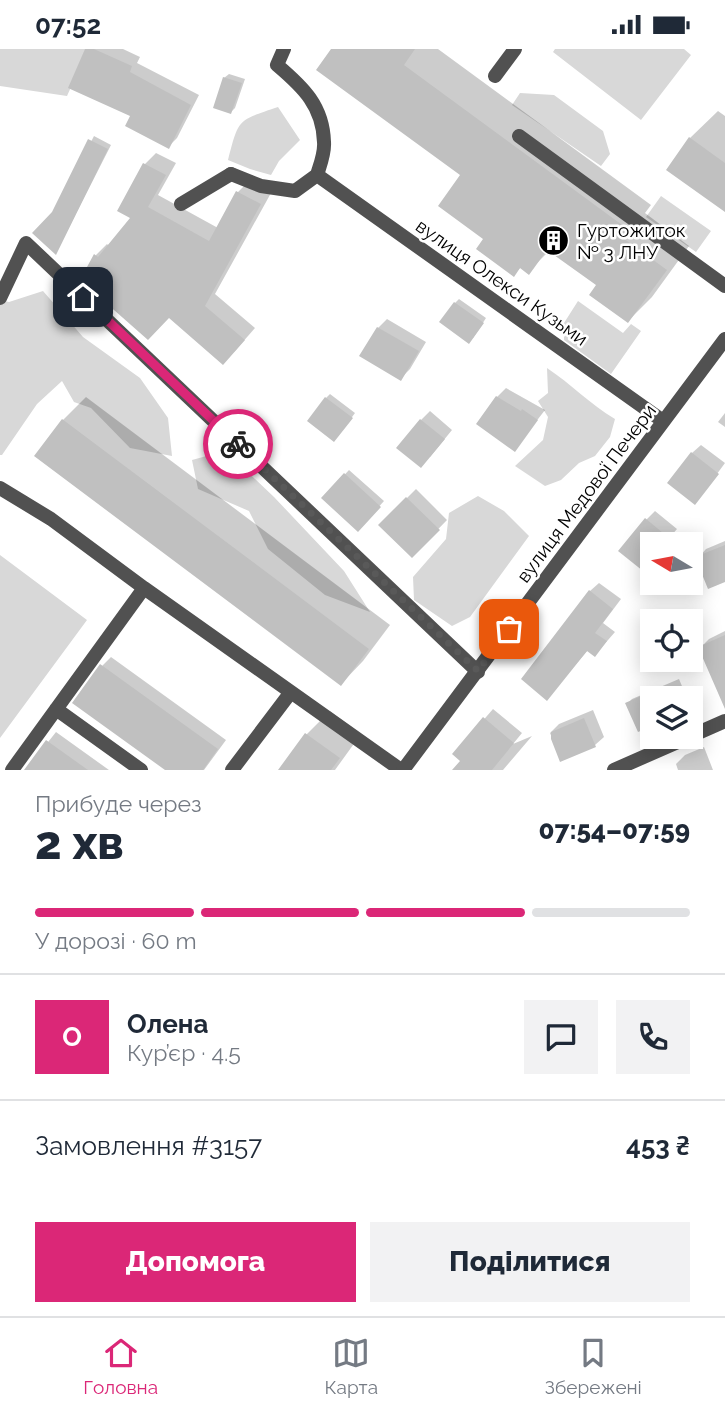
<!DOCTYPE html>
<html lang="uk">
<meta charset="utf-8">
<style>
:root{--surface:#fff;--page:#f2f2f3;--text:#1f2937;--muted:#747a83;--line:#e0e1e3;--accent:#db2777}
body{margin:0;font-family:Raleway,sans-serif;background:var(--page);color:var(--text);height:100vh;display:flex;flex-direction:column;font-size:26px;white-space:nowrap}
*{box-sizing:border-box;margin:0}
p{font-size:23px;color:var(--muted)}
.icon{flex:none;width:38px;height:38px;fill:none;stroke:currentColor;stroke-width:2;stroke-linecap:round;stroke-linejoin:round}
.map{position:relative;height:721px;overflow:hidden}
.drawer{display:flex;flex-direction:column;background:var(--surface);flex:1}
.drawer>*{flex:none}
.needle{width:46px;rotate:280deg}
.buttons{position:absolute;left:640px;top:483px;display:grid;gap:14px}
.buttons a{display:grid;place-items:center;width:63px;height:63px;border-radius:0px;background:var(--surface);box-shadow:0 4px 18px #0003;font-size:35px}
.pin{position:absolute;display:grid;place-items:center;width:60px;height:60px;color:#fff;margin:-30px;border-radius:14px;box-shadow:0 4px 10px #0006}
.courier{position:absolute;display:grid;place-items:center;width:70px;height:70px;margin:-35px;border:5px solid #db2777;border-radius:50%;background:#fff;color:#222;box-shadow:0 2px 9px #0007}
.head em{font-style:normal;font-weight:800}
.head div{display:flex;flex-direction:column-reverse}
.head{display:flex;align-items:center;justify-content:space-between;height:119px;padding:0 35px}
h1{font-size:46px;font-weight:800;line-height:52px}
.bar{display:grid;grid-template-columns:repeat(4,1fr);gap:10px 7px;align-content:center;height:84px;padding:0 35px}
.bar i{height:9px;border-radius:5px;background:var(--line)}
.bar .selected{background:var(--accent)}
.bar p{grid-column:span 4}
.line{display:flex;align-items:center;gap:18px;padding:0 35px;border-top:2px solid var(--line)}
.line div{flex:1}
.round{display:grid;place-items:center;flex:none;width:74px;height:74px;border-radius:0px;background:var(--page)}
.button{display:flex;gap:14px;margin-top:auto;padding:14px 35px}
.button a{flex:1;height:80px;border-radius:0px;background:var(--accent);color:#fff;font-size:28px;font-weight:800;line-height:80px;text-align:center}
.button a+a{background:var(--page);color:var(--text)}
.status{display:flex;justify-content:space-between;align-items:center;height:49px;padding:0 35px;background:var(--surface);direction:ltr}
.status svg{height:19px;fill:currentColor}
.menu{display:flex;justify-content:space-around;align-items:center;height:98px;border-top:2px solid var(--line);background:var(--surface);font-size:19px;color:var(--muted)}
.menu a{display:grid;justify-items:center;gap:4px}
.menu .selected{color:var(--accent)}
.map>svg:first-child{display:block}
</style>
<div class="status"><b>07:52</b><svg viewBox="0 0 49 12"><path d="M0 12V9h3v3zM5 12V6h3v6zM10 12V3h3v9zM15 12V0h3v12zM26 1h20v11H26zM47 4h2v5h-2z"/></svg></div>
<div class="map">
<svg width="725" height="721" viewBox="0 0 725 721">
<rect width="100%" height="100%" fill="#fff"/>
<path fill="#d8d8d8" d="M0,0h88l-21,47 -67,-10z
M555,0h129l7,6 -50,65 -88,-68z
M520,44l34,2 49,36 7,23 -9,12 -89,-61z
M278,58l22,33 -21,21 -8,14 -21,-6 -22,-9c11,-42 9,-39 50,-53z
M661,147l50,35 -15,21 -50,-35z
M43,242l40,46 57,41 28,40 4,38 -42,-8 -39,-40 -17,-6 -12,-21 -25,23 -35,51h-2v-155l9,2z
M578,252l45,32 8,-9 10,7 -30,43 -47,-34v-17z
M547,319c24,16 43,36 68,51l-5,18 -15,19 -16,7 -18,17 -16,6 -30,-20 28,-26 5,-23 -10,-16 10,-8z
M221,403l15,9 38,36 70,74 26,41 -45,-17 -57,-46 -19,-38 -51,-22 -6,-29z
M478,447l26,15 25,25 -59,81 -18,9 -38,-26 -1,-23 33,-38 3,-26z
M0,506l87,65 -87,118z"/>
<path fill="#0003" d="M87,0h36l17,8 -3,6 62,32 -22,43 -9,9z
M333,0h105l213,156 -6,8 44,33 -37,51 -24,24 -30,-36 -48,-35 -22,22 -7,-5 -7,7 -29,-36 -23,-63z
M229,25l16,5 -10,29 -4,4 -7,-34z
M718,62l7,5v94l-35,-72z
M94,87l17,9 -55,108 -2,-40z
M156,104l20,10 -18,32 60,33 20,-36 11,-11 22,12 -56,101 40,34 -21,24 -65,-36 -87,-36 14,-25 11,-11 2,2 24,-29 -13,-7 25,-46z
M459,250l27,19 -13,20 -18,-35z
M387,270l39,23 -16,27 -9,9 -23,-50z
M506,339l39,22 -30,39 -18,-52z
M330,345l25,19 -17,23 -12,-38z
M86,348l304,228 -27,36 -22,23 -304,-229 26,-35z
M430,362l22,19 -22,27 -9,-37z
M725,364v14l-7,-5z
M701,396l24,18 -22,30 -11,-40z
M349,421l35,31 -26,29 -35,-32z
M416,440l31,31 -35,36 -32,-31z
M655,462l22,18 -13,15h-11l-7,-24z
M725,492v40l-27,-23 8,-9z
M599,534l22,16 -18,24 12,9 -20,23 -7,-5 -41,48 43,-107z
M725,582v61l-25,-44 9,-9z
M111,608l115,83 -22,30h-36l-66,-104z
M679,630l8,19h-34l-25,5 4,-4z
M493,660l29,24 -9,11 19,-8 -29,34h-48l7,-9 -8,-7z
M593,661l11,27 -9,8 -34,14 -11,-26 9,-9z
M330,662l31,23 -26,36h-55l27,-36z
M56,683l53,38h-83z
M704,698l9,23h-35l-2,-6 9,-9z"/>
<path fill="#c0c0c0" d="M85,0h9l38,17 -2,6 61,33 -22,44 -44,-23 5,-10 -62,-28z
M331,0h84l-11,16 225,165 -6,8 44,32 -39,53 -39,-28 7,-10 -49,-35 -18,25 -9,-7 -6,9 -38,-28 7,-10 -45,-33 22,-31 -144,-105z
M223,28l19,6 -11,31 -18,-6z
M689,88l36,26v49l-59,-42z
M88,90l20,10 -52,106 -24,-22 20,-21z
M143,114l23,12 -18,32 61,34 27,-50 25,13 -56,102 40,34 -22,25 -54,-47 -21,22 -68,-60 14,-26 4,3 32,-39 -13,-7z
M454,253l30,21 -15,21 -30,-22z
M377,278l42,24 -18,30 -42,-25z
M496,347l25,15 1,-2 16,11 -23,32 -39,-28z
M325,348l28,21 -19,24 -27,-21z
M62,370l307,230 -28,37 -307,-230z
M420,370l25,20 -24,29 -25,-20z
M691,403l28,22 -24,31 -28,-22z
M344,424l37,34 -23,25 -37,-34z
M406,448l34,33 -28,28 -34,-33z
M645,469l31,26h-23v15l-10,12 -25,-20z
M725,496v37l-17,7 -13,-32z
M589,541l24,19 -18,24 12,8 -12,16 -8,-6 -40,50 -26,-22z
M725,586v74l-27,-62z
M100,615l118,85 -15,21h-38l-93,-67z
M653,642v35l-15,6 -13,-29z
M483,668l31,26 -22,27h-40l8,-9 -8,-7z
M584,669l12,29 -36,15 -9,-23v-7z
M305,684l35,25 -9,12h-53z
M46,691l42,30h-64z"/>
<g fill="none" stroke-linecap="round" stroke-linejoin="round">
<path stroke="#515151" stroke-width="14" d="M495,27l20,-27
M519,87l206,150
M181,155l50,-30
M0,249l26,-55 452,429
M0,439l51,31 93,69 257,182
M56,660l85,61
M12,721l132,-182
M232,721l59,-78"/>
<path stroke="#515151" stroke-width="14" d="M284,0l-7,16c26,22 46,41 47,77 1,11 -4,23 -7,33
M231,125l30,12 34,5 22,-16 346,246
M691,687l34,-15
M403,721l322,-431
M614,721l75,-33"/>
</g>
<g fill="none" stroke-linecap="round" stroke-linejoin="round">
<path stroke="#595959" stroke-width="7" stroke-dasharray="0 12.6" d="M238,395l240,227 31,-42"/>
<path stroke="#db2777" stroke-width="9" d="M83,248l155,147"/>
</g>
<defs>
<symbol id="building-disc" viewBox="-11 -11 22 22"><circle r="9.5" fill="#000" stroke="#fff"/><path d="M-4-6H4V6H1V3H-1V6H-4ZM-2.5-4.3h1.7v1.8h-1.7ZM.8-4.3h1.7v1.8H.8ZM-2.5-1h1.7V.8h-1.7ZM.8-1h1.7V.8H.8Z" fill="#fff"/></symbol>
</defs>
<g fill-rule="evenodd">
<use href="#building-disc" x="536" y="174" width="35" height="35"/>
</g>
<g text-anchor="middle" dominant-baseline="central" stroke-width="5" stroke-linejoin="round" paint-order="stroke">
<g font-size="19" fill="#000" stroke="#fff" text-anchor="start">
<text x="577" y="181">Гуртожиток<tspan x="577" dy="22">№ 3 ЛНУ</tspan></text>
</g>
<g font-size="19" fill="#000" stroke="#fff">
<text transform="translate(502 233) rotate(35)">вулиця Олекси Кузьми</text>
<text transform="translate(586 444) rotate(-53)">вулиця Медової Печери</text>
</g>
</g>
</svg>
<div class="buttons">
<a><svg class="needle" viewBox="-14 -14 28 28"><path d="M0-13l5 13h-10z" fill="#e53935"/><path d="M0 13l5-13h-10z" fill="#747a83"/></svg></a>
<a><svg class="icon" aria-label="locate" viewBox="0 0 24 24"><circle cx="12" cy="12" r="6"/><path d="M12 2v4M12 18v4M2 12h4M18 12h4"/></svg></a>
<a><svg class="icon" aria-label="layers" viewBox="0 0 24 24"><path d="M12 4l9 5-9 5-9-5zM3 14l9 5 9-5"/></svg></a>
</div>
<div class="pin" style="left:509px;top:580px;background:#ea580c"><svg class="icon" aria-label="bag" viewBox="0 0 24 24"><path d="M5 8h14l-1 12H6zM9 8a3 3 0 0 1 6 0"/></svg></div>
<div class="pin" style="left:83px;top:248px;background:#1f2937"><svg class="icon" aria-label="home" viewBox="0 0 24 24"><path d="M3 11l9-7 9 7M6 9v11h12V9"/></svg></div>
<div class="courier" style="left:238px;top:395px"><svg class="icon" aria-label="bike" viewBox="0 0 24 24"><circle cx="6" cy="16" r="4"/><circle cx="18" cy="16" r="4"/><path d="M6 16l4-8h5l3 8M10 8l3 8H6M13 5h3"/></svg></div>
</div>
<section class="drawer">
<div class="head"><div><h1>2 хв</h1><p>Прибуде через</p></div><em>07:54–07:59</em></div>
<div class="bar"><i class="selected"></i><i class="selected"></i><i class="selected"></i><i></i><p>У дорозі · 60 m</p></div>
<div class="line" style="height:126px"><b class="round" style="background:var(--accent);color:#fff">О</b><div><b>Олена</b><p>Кур’єр · 4.5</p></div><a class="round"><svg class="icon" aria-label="chat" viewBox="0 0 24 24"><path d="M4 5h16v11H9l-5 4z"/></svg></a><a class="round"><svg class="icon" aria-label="phone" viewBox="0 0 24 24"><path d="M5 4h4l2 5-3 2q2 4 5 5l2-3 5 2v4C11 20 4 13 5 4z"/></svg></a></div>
<div class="line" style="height:91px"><div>Замовлення #3157</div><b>453 ₴</b></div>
<div class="button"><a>Допомога</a><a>Поділитися</a></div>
</section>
<nav class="menu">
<a class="selected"><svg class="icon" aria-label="home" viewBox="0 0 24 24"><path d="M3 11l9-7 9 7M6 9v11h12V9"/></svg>Головна</a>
<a><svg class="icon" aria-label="map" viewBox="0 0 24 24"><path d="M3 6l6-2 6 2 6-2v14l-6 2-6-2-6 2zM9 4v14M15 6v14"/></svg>Карта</a>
<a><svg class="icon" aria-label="saved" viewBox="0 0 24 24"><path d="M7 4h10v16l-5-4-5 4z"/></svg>Збережені</a>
</nav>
